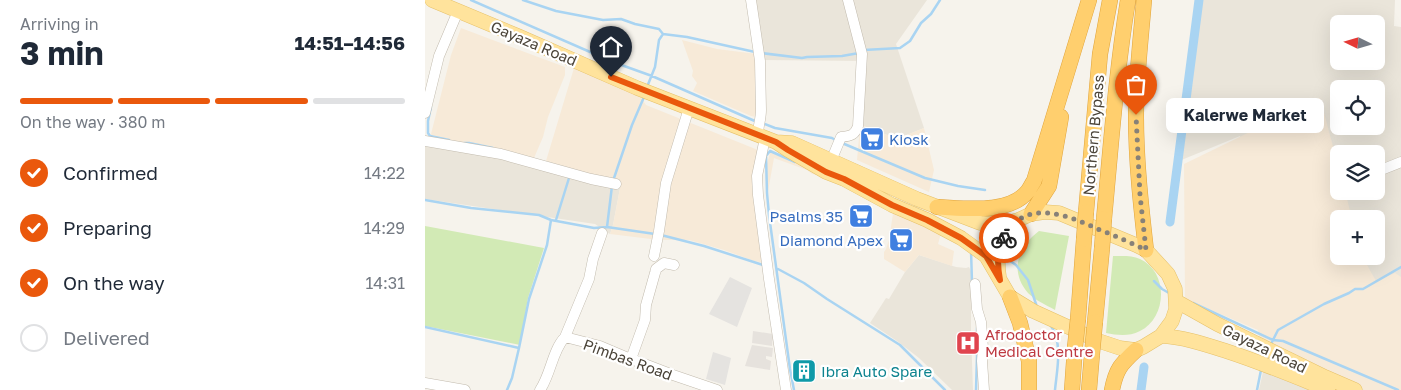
<!DOCTYPE html>
<meta charset="utf-8">
<style>
:root{--surface:#fff;--page:#f2f2f3;--text:#1f2937;--muted:#747a83;--line:#e0e1e3;--accent:#ea580c}
body{margin:0;font-family:"Golos Text",sans-serif;background:var(--page);color:var(--text);height:100vh;display:flex;flex-direction:column;font-size:19px;white-space:nowrap}
*{box-sizing:border-box;margin:0}
p{font-size:16px;color:var(--muted)}
.icon{flex:none;width:28px;height:28px;fill:none;stroke:currentColor;stroke-width:2;stroke-linecap:round;stroke-linejoin:round}
.map{position:relative;flex:1;overflow:hidden}
.side{display:flex;flex-direction:column;background:var(--surface);width:425px}
.side>*{flex:none}
.needle{width:32px;rotate:275deg}
.tools{position:absolute;left:905px;top:15px;display:grid;gap:10px}
.tools a{display:grid;place-items:center;width:55px;height:55px;border-radius:8px;background:var(--surface);box-shadow:0 5px 20px #0002;font-size:25px}
.pin{position:absolute;display:grid;place-items:center;width:42px;height:42px;color:#fff;margin:-51px -21px;border-radius:50% 50% 50% 0;rotate:-45deg;box-shadow:0 0 5px #0007}
.pin .icon{rotate:45deg}
.courier{position:absolute;display:grid;place-items:center;width:50px;height:50px;margin:-25px;border:4px solid #ea580c;border-radius:50%;background:#fff;color:#222;box-shadow:0 1px 6px #0007}
.bubble{position:absolute;height:35px;border-radius:8px;background:var(--surface);box-shadow:0 5px 20px #0002;font-size:16px;font-weight:700;line-height:35px;text-align:center}
.head em{font-style:normal;font-weight:700}
.head div{display:flex;flex-direction:column-reverse}
.head{display:flex;align-items:center;justify-content:space-between;height:85px;padding:0 20px}
h1{font-size:32px;font-weight:700;line-height:38px}
.bar{display:grid;grid-template-columns:repeat(4,1fr);gap:8px 5px;align-content:center;height:60px;padding:0 20px}
.bar i{height:6px;border-radius:4px;background:var(--line)}
.bar .current{background:var(--accent)}
.bar p{grid-column:span 4}
ol{padding:0 20px;list-style:none}
li{display:flex;align-items:center;gap:15px;height:55px}
li p{margin-inline-start:auto}
li .icon{padding:5px;border-radius:50%;background:var(--accent);color:#fff;stroke-width:4}
li:last-child{color:var(--muted)}
li i{width:28px;height:28px;border:2px solid var(--line);border-radius:50%}
main{display:flex;flex:1;min-height:0}
.map>svg:first-child{display:block}
</style>
<main>
<section class="side">
<div class="head"><div><h1>3 min</h1><p>Arriving in</p></div><em>14:51–14:56</em></div>
<div class="bar"><i class="current"></i><i class="current"></i><i class="current"></i><i></i><p>On the way · 380 m</p></div>
<ol>
<li><svg class="icon" aria-label="check" viewBox="0 0 24 24"><path d="M5 12l5 5 9-10"/></svg>Confirmed<p>14:22</p></li>
<li><svg class="icon" aria-label="check" viewBox="0 0 24 24"><path d="M5 12l5 5 9-10"/></svg>Preparing<p>14:29</p></li>
<li><svg class="icon" aria-label="check" viewBox="0 0 24 24"><path d="M5 12l5 5 9-10"/></svg>On the way<p>14:31</p></li>
<li><i></i>Delivered</li>
</ol>
</section>
<div class="map">
<svg width="976" height="390" viewBox="0 0 976 390">
<rect width="100%" height="100%" fill="#f6f3ec"/>
<path fill="#eae5da" fill-rule="evenodd" d="M322,0h180l-31,44 28,84 -20,8 -17,-1 -26,-10 2,-64 -100,-1z
M778,0h192l-1,26 7,1v363h-142l5,-23 -4,-3 4,-37 -3,-59 -21,-132 -61,25 8,-66zM914,24h37v37h-37zM914,89h37v37h-37zM914,154h37v37h-37zM914,219h37v37h-37z
M5,138l82,15 109,30 -8,42 -3,9 -15,-10 -170,-25v-53z
M494,255l37,12 10,1 3,-1 2,4v63l2,56h-21l-33,-32 -22,-17 -27,-18 16,-25 3,1 16,-27z"/>
<path fill="#f7ead8" d="M36,28l104,39v8l-17,42 -5,20 -9,21 -67,-12 -37,-8 21,-83z
M257,40l35,9 40,5 8,65 -14,-3 -58,-25 4,-8 -5,-7 1,-5z
M149,68l66,28 6,9 112,45 7,113 -11,-2 -30,-11 -35,-10h-30l-49,-6 3,-9 8,-42 -75,-22z
M895,98l19,71v22h6l7,28h-13v37h23l14,25 19,-8 6,4v113h-37l-55,-24 -50,-25 -1,-11 -73,-31 -1,-135z
M436,125l26,10 17,1 20,-8 10,42 -5,22 -72,-32 2,-22z
M346,150l55,27 -14,-3 -5,-4 -33,-12 -6,33 -2,-24z
M469,207l49,19 -5,18 16,7 -2,15 -33,-11 -14,17 -21,-13v-7l2,-3 3,-9z"/>
<path fill="#e6e2dd" d="M328,331l20,3 -1,12 -20,-3z
M327,345l21,3 -1,9 -6,-1v3l5,2 -1,9 -25,-4z"/>
<path fill="#d2eab5" d="M0,226l119,22 -16,50 -8,47 -95,-19z
M614,231l30,5 -14,74c-9,-5 -20,-10 -27,-17 -19,-22 -10,-46 11,-62z
M688,256c8,0 19,-1 27,3 29,13 27,59 0,72 -12,6 -23,4 -34,2z"/>
<path fill="#e5e3e0" d="M305,277l22,11 -15,39 -28,-13z
M288,352l18,6 -6,27 -19,-6z"/>
<g fill="none" stroke-linecap="round" stroke-linejoin="round">
<path stroke="#a9d4f2" stroke-width="2.5" d="M46,0l142,62 39,14 105,46
M98,0l33,11 47,9 18,-1 14,5 24,5 4,5 24,3 68,15
M439,50l36,-2 10,-7 11,-18 10,-9 9,-14
M336,53l41,5 5,-1 35,-1 17,-3
M222,87l8,-20 4,-27 4,-6
M6,107l-3,14v12l2,3 19,4
M337,123l13,5 57,10 5,3
M39,143h5l24,5
M417,143l83,35 33,8 27,4
M188,181l19,-56 12,-28
M0,200l46,8 68,7 12,5 43,8 13,-1 48,7
M131,220l13,-42
M182,227l5,-41
M236,235l43,11 59,19
M546,250l1,32
M578,256l13,9 12,15 9,27
M353,269l26,14 23,16 73,46 45,45
M729,281l8,8 7,4
M768,303l80,37 10,1 115,49
M626,326c12,18 6,43 4,64
M0,327l94,21 10,-49 18,-54 4,-25
M846,344l7,-14 46,-26 25,-11 6,-4h8l38,-22
M82,390l5,-12 7,-30
M369,390l-4,-21 -21,-154 -2,-22 -1,-37 4,-5 25,11
M551,390l1,-34v-28
M832,390l4,-20"/>
<path stroke="#a9d4f2" stroke-width="9" d="M745,222l29,-222
M716,390l3,-23"/>
<defs>
<path id="minor" d="M326,0l9,61 1,49c0,9 -3,16 -3,25
M0,113l14,-57 19,-45
M340,138l-8,38 1,19 11,84 17,111
M0,141l76,13 90,25 25,5
M406,161l10,-24c10,-1 14,-2 17,-11l4,-72 -14,-54
M951,172l25,-10
M229,256l5,-25 7,-48 23,-75
M550,284l2,25 4,13 2,26 -1,13 2,29
M140,337l24,-58 4,-20 9,-26
M206,359l14,-39 1,-15 9,-32 1,-4 8,-6 10,2
M0,383l40,7
M115,390c11,-16 12,-39 25,-53l35,9 26,11 47,18 44,15"/>
<path id="major" d="M7,0l86,36 119,52 139,54 12,8 38,22 18,7 48,26 35,15 34,18 25,18 24,41 23,14 66,30 21,7 16,2 7,-3 18,-11 11,-15 4,-12 -1,-20 -7,-15 -22,-24 -10,-5 -77,-32 -14,-1 -14,2 -13,6 -19,5 -19,-2 -63,-24 -125,-56 -16,-1
M574,276c-4,-24 3,-38 19,-56
M751,301l41,23 108,53 30,13
M736,336c22,1 43,8 65,15 34,11 68,25 102,39"/>
<path id="highway" d="M719,0c-3,38 -8,77 -8,116 0,45 5,90 10,134
M512,207c27,1 72,8 91,-16 2,-3 4,-7 6,-10l55,-181
M661,212l14,-158 10,-54
M606,214l18,-28 12,-69
M679,219c7,-73 12,-146 24,-219
M585,297l10,26 9,38v29
M653,319l6,-80
M670,322l7,-74
M647,390l3,-43
M664,390l3,-36
M687,390c4,-21 9,-26 24,-40"/>
</defs>
<use href="#minor" stroke="#c2bbae" stroke-width="11"/>
<use href="#major" stroke="#e6c16a" stroke-width="15"/>
<use href="#highway" stroke="#e0a43c" stroke-width="16"/>
<use href="#minor" stroke="#fff" stroke-width="10"/>
<use href="#major" stroke="#ffe39c" stroke-width="14"/>
<use href="#highway" stroke="#ffcf6e" stroke-width="15"/>
<defs>
<path id="highway-bridge" d="M659,239l2,-27
M677,248l2,-29
M650,347l3,-28
M667,354l3,-32"/>
</defs>
<use href="#highway-bridge" stroke="#e0a43c" stroke-width="16" stroke-linecap="butt"/>
<use href="#highway-bridge" stroke="#ffcf6e" stroke-width="15"/>
</g>
<g fill="none" stroke-linecap="round" stroke-linejoin="round">
<path stroke="#878178" stroke-width="5" stroke-dasharray="0 9" d="M579,238c20,-42 65,-22 96,-8 16,6 31,13 46,20l-6,-55 -4,-80"/>
<path stroke="#ea580c" stroke-width="6" d="M186,77l165,65 12,8 38,22 18,7 48,26 35,15 34,18 25,18 14,24c-3,-16 -3,-27 4,-42"/>
</g>
<defs>
<symbol id="supermarket-square" viewBox="-11 -11 22 22"><rect x="-9" y="-9" width="18" height="18" rx="4" fill="#3f7fe0" stroke="#fff"/><path d="M-6-5.5h2.5l.6 2H6L4.5 2H-2.5L-4.4-4H-6ZM-1.5 3.2a1.3 1.3 0 1 0 .1 0ZM3 3.2a1.3 1.3 0 1 0 .1 0Z" fill="#fff"/></symbol>
<symbol id="hospital-square" viewBox="-11 -11 22 22"><rect x="-9" y="-9" width="18" height="18" rx="4" fill="#e0444e" stroke="#fff"/><path d="M-5-5h3v3.5h4V-5h3V5h-3V1.5h-4V5h-3Z" fill="#fff"/></symbol>
<symbol id="building-square" viewBox="-11 -11 22 22"><rect x="-9" y="-9" width="18" height="18" rx="4" fill="#0f9aa8" stroke="#fff"/><path d="M-4-6H4V6H1V3H-1V6H-4ZM-2.5-4.3h1.7v1.8h-1.7ZM.8-4.3h1.7v1.8H.8ZM-2.5-1h1.7V.8h-1.7ZM.8-1h1.7V.8H.8Z" fill="#fff"/></symbol>
</defs>
<g fill-rule="evenodd">
<use href="#supermarket-square" x="433" y="125" width="28" height="28"/>
<use href="#supermarket-square" x="422" y="202" width="28" height="28"/>
<use href="#supermarket-square" x="462" y="226" width="28" height="28"/>
<use href="#hospital-square" x="529" y="329" width="28" height="28"/>
<use href="#building-square" x="365" y="357" width="28" height="28"/>
</g>
<g text-anchor="middle" dominant-baseline="central" stroke-width="4.5" stroke-linejoin="round" paint-order="stroke">
<g font-size="15" fill="#4b4439" stroke="#fff">
<text transform="translate(109 43) rotate(23)">Gayaza Road</text>
<text transform="translate(668 135) rotate(-85)">Northern Bypass</text>
<text transform="translate(840 348) rotate(26)">Gayaza Road</text>
<text transform="translate(203 359) rotate(20)">Pimbas Road</text>
</g>
<g font-size="15" fill="#366cbe" stroke="#fff" text-anchor="end">
<text x="464" y="139" text-anchor="start">Kiosk</text>
<text x="418" y="216">Psalms 35</text>
<text x="458" y="240">Diamond Apex</text>
</g>
<g font-size="15" fill="#be3a42" stroke="#fff" text-anchor="start">
<text x="560" y="334">Afrodoctor<tspan x="560" dy="17">Medical Centre</tspan></text>
</g>
<g font-size="15" fill="#0d838f" stroke="#fff" text-anchor="start">
<text x="396" y="371">Ibra Auto Spare</text>
</g>
</g>
</svg>
<div class="tools">
<a><svg class="needle" viewBox="-14 -14 28 28"><path d="M0-13l5 13h-10z" fill="#e53935"/><path d="M0 13l5-13h-10z" fill="#747a83"/></svg></a>
<a><svg class="icon" aria-label="locate" viewBox="0 0 24 24"><circle cx="12" cy="12" r="6"/><path d="M12 2v4M12 18v4M2 12h4M18 12h4"/></svg></a>
<a><svg class="icon" aria-label="layers" viewBox="0 0 24 24"><path d="M12 4l9 5-9 5-9-5zM3 14l9 5 9-5"/></svg></a>
<a>+</a>
</div>
<div class="pin" style="left:711px;top:115px;background:#ea580c"><svg class="icon" aria-label="bag" viewBox="0 0 24 24"><path d="M5 8h14l-1 12H6zM9 8a3 3 0 0 1 6 0"/></svg></div>
<div class="pin" style="left:186px;top:77px;background:#1f2937"><svg class="icon" aria-label="home" viewBox="0 0 24 24"><path d="M3 11l9-7 9 7M6 9v11h12V9"/></svg></div>
<div class="courier" style="left:579px;top:238px"><svg class="icon" aria-label="bike" viewBox="0 0 24 24"><circle cx="6" cy="16" r="4"/><circle cx="18" cy="16" r="4"/><path d="M6 16l4-8h5l3 8M10 8l3 8H6M13 5h3"/></svg></div>
<div class="bubble" style="left:741px;top:98px;width:158px">Kalerwe Market</div>
</div>
</main>
